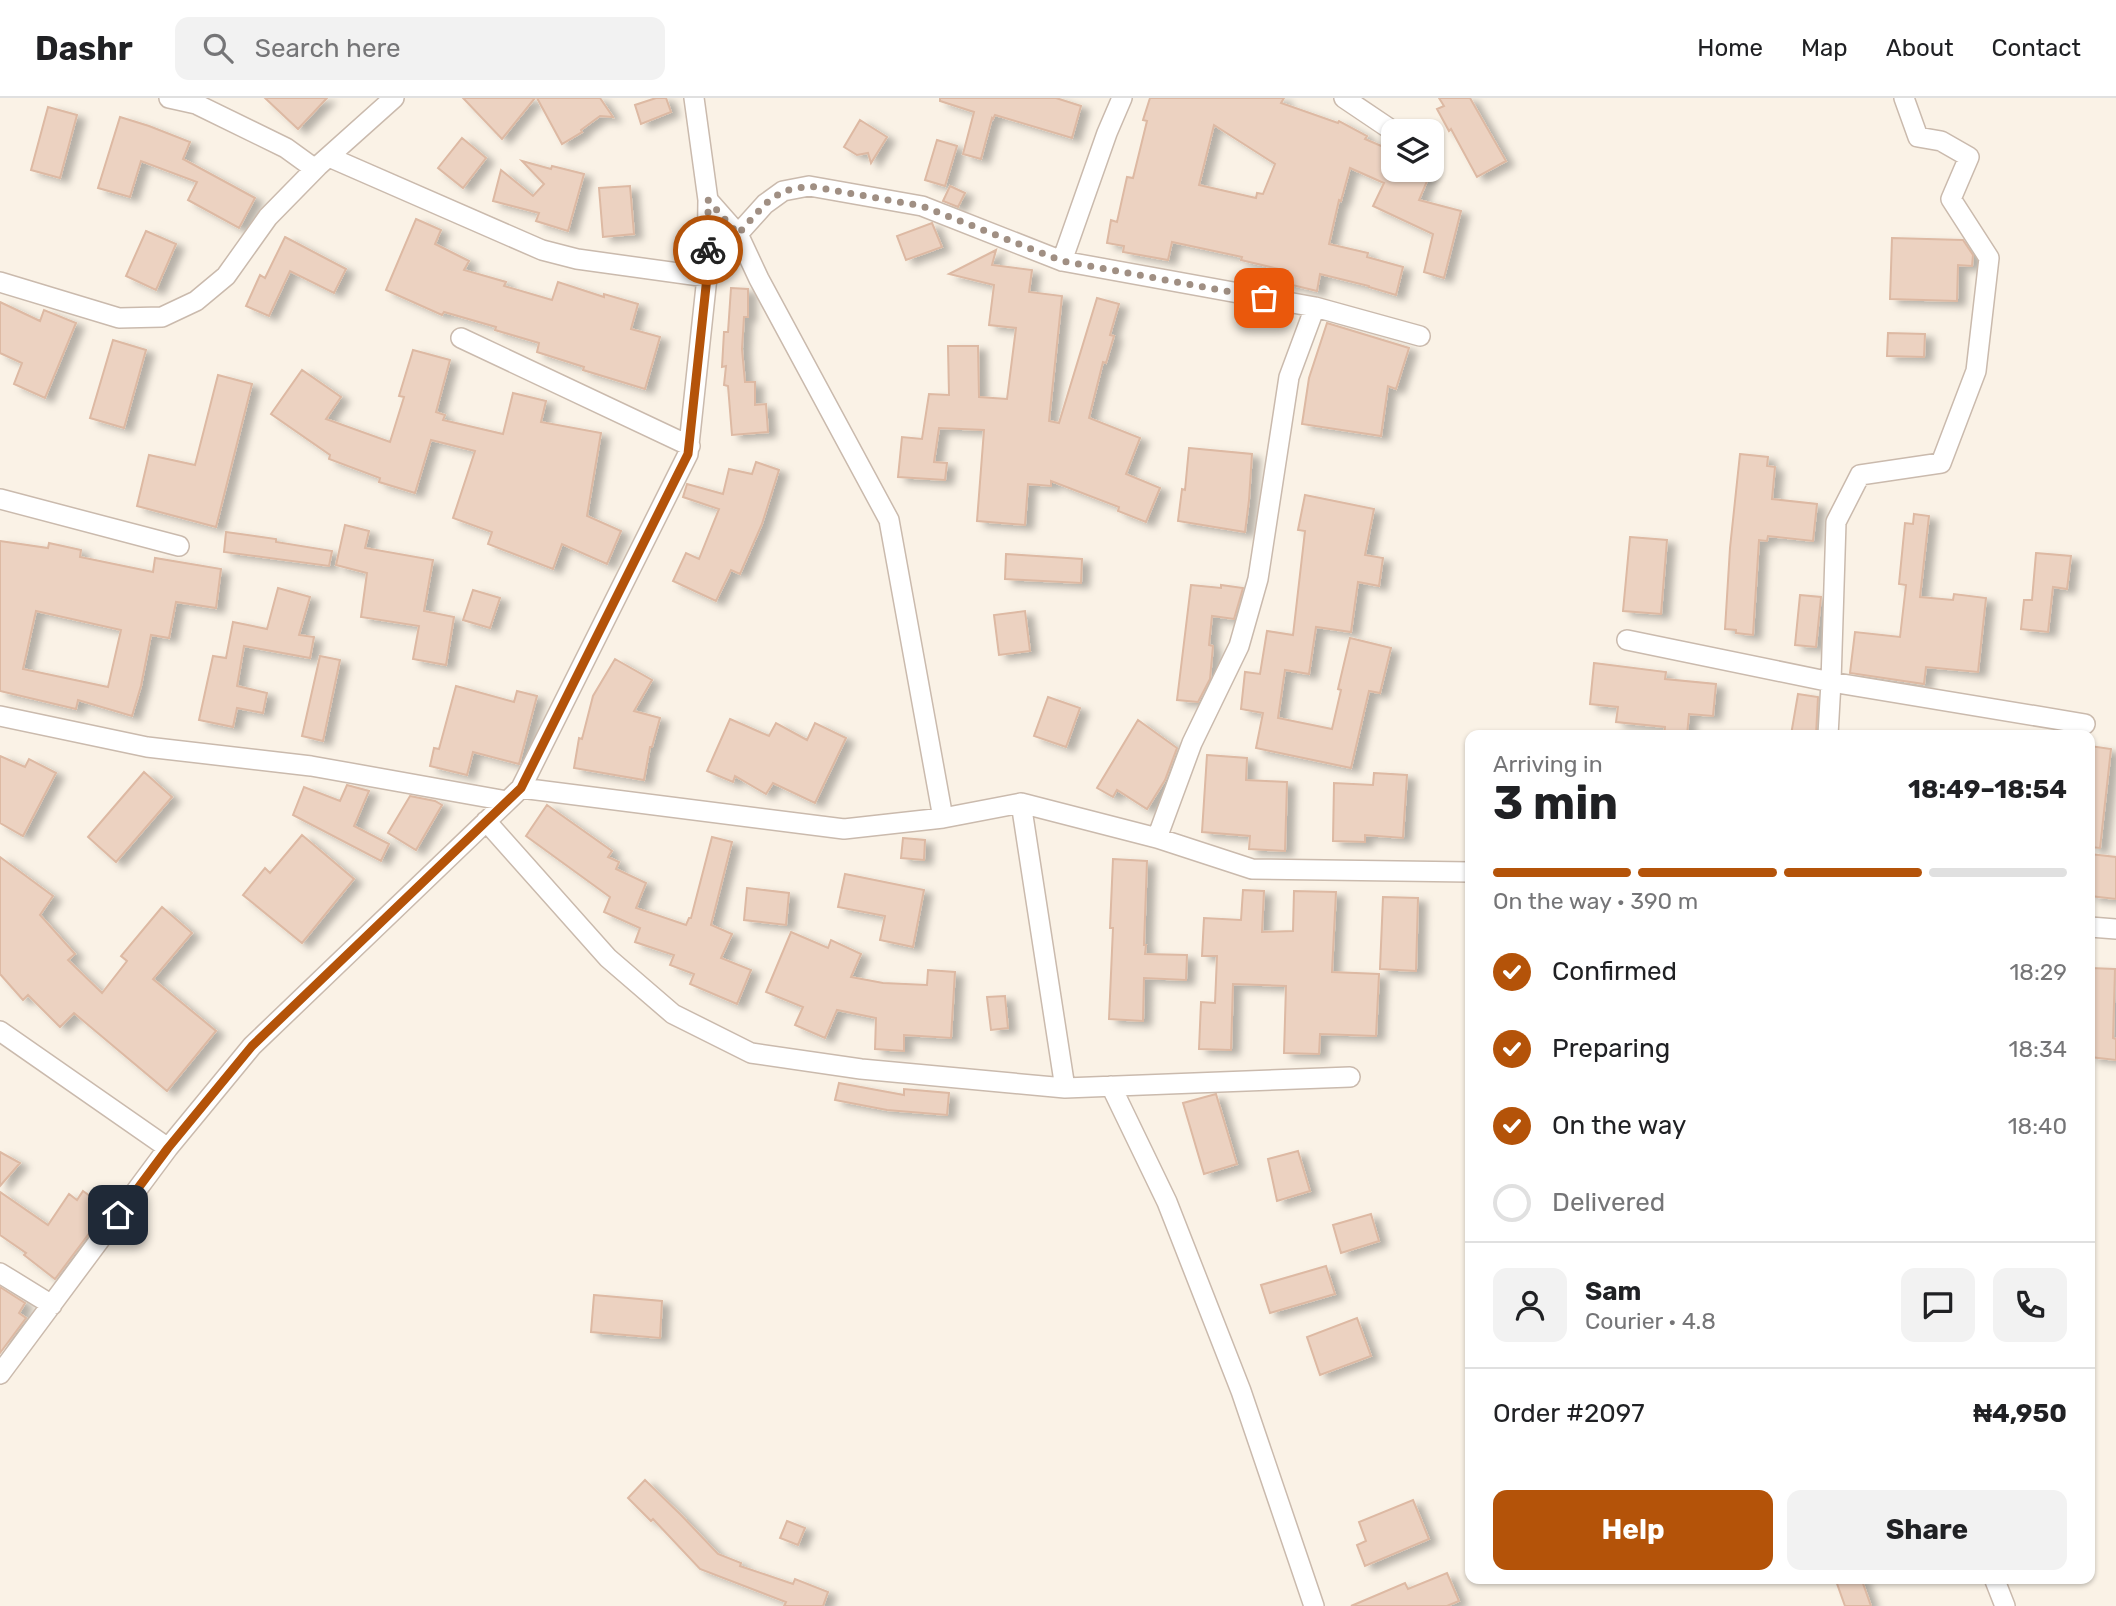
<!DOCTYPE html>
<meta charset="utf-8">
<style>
:root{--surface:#fff;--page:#f2f2f2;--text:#202124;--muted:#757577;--line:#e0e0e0;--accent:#b45309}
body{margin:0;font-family:Rubik,sans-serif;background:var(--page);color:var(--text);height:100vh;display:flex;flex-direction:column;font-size:26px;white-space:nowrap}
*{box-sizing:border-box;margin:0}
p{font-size:23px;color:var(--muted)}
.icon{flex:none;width:38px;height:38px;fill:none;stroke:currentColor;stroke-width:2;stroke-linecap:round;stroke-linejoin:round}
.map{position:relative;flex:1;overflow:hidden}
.drawer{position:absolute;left:1465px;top:632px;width:630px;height:854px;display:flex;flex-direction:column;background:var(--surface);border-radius:14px;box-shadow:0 2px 5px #0004}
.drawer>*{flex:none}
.buttons{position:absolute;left:1381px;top:21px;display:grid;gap:14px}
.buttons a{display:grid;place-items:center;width:63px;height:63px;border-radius:14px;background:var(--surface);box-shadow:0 2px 5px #0004;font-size:35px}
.pin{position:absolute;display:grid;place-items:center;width:60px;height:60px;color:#fff;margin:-30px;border-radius:14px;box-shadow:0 4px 10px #0006}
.courier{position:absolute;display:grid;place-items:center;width:70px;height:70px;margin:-35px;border:5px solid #b45309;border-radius:50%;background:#fff;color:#222;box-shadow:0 2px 9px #0007}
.summary em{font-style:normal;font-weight:700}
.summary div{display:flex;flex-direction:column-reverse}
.summary{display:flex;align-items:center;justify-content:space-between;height:119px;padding:0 28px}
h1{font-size:46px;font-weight:700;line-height:52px}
.bar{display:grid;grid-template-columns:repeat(4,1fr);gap:10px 7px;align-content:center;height:84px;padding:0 28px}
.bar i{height:9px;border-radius:5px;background:var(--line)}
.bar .selected{background:var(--accent)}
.bar p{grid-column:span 4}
.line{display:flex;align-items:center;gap:18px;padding:0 28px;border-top:2px solid var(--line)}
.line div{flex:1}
.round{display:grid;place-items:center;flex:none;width:74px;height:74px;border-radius:14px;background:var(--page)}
ol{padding:0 28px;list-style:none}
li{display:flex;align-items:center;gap:21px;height:77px}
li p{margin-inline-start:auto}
li .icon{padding:7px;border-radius:50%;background:var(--accent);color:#fff;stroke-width:4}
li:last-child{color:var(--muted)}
li i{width:38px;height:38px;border:4px solid var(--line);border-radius:50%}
.cta{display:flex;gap:14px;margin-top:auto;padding:14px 28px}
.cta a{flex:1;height:80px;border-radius:14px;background:var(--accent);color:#fff;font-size:28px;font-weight:700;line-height:80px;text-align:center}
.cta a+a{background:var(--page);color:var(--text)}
header{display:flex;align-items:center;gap:42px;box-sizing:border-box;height:98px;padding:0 35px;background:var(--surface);border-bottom:2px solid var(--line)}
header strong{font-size:33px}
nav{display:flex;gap:38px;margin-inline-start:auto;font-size:24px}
.search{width:490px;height:63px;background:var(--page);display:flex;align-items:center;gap:18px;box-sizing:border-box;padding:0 24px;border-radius:14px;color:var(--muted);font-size:26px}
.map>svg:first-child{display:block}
</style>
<header>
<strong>Dashr</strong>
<div class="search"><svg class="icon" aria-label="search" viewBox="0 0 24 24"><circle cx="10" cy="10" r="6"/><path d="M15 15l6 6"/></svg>Search here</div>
<nav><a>Home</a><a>Map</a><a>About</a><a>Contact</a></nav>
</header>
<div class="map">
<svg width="2116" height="1508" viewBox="0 0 2116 1508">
<defs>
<filter id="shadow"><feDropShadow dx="8" dy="4.5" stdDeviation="3.5" flood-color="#0004"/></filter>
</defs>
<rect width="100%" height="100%" fill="#faf2e6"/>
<path fill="#ecd2c1" stroke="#ddb9a3" stroke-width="2" fill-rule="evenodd" filter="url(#shadow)" d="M265,0h62l-29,31z
M463,0h72l-33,41z
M537,0h63l13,19 -13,-1 -19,14 1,2 -20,12z
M656,0h10l5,14 -30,12 -6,-19z
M940,0h116l25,8 -9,32 -77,-23 -2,4 -1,-1 -11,41 -18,-5 11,-42 -34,-11z
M1150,0h134l-3,5 57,20 1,-2 28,15 -2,3 28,12v19h27l10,4 -11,26 42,11 -17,67 -20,-6 9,-38 -60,-28 11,-23 -34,-15 -9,33 -2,-1 -10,44 39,9 -1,4 36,10 -7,28 -27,-8v-1l-49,-12 -3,17 -33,-8 3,-12 -46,-11 1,-3 -70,-15 -4,18 -45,-8 1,-6 -17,-3 4,-23 6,2 10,-45 6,1 14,-57 -4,-1zM1214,27l61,39 -12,30 -6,-1 -1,5 -57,-13z
M1439,0h31l36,63 -29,16 -26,-48 -2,2 -12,-22 7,-3z
M48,9l29,8 -17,63 -29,-8z
M120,19l29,9 41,16 -7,17 72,39 -16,30 -51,-28 9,-18 -56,-21 -11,36 -32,-9z
M860,22l27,17 -16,26 -3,-10 -11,2 -13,-8z
M462,40l24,20 -23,30 -25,-20z
M937,42l20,6 -12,40 -20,-6z
M522,63l29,8 1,-3 32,8 -16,57 -32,-10 3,-8 -46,-12 8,-31 32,26 11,-12z
M630,88l4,48 -31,3 -4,-49z
M950,88l15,7 -7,14 -15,-6z
M416,121l25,11 -6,14 34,17 -5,9 42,12 -2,4 48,14 6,-18 46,15v-3l34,10 -7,25 29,8 -15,52 -62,-19 1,-3 -47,-15 2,-9 -44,-13 1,-3 -52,-15 -2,3 -56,-25z
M932,125l10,24 -36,13 -9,-24z
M146,133l30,13 -20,46 -30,-14z
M285,139l61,32 -12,24 -44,-22 -21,45 -23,-10 14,-31 5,3z
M1892,140l71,2 10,15 -1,11 -14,-1 -1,36 -67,-2z
M996,152l-4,15 40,5 -3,22 33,4 -13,125 10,2 38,-125 22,6 -9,31 4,1 -8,27 -3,-1 -14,56 51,20 -14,36 34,14 -14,34 -28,-11 1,-4 -68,-26v5l-23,-2 -3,41 -48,-4 7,-91 -45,-2 -5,34 13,1 -2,17 -47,-3 4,-40 20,2 7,-45 20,1 -1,-49h30l1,51 28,2 9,-71 -27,-3 5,-40 -45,-11z
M731,190l17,1v28h-4l-2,32 3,33h10v23l11,-1 2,28 -36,3 -4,-49 -4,-1 2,-19 -4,1 2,-35h4z
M0,204l40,19 4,-11 32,13 -31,75 -31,-14 8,-21 -22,-10z
M1327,225l82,25 -13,41 -8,-3 -7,50 -79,-12 7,-46z
M1888,235l37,1 -1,23 -37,-1z
M113,242l33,10 -22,78 -34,-10z
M413,252l37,10 -14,52 9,3 -2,5 60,14 10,-41 33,8 -5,21 60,11 -14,83 34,15 -14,33 -45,-20 -9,25 -65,-25 4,-12 -39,-14 22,-67 -44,-11 -16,53 -36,-11 1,-4 -51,-19 1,-4 -59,-41 31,-44 39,27 -15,22 64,23 14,-45 -5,-1z
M218,277l34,9 -36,143 -79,-21 12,-51 46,10z
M1189,350l63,6 -3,46 -4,32 -67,-11 4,-32 3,1z
M1740,356l28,3 -1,9 8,1 -3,32 45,5 -4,37 -45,-5 -1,5 -8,-1 -6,95 -17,-2v-3l-11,-1 5,-81z
M756,364l23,8 -17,54 -22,50 -9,-4 -15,31 -43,-20 13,-28 13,6 20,-50 -36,-12 4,-13 36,10 6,-25 23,5z
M1305,397l69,14 -9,46 18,3 -4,28 -21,-4 -7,50 -35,-5 -7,47 -24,-4 -7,48 54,11 9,-39 -3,-1 12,-51 41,10 -11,45 -11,-2 -18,77 -95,-20 7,-35 -22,-4 4,-37 15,2 7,-43 26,4 12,-104 -7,-1z
M1914,416l15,2 -9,81 33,3 1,-6 32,4 -8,74 -52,-5 -2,17 -74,-11 5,-41 45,5 6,-52 -7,-1 6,-61 8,1z
M345,427l24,6 -4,17 68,12 -9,51 30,6 -8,48 -33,-6 6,-33 -58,-9 6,-44 -31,-8z
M226,434l50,7v3l56,9 -3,15 -105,-14z
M1630,439l37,3 -6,74 -38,-3z
M0,443l48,7 1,-5 32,7 -1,7 73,15 2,-14 66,11 -5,39 -40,-6 -7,36 -18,-3 -10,51 -9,30 -54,-16 -2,9 -76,-18zM36,513l85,19 -13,57 -85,-18z
M2036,455l35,3 -4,33 -14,-2 -5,45 -27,-3 3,-29h8z
M1006,456l76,5 -1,24 -76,-4z
M1191,487l30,3v-3l22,3 -9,31 -22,-3 -3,29 4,1 -3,33 -12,23 -21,-2z
M278,490l32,9 -11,38 15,2 -4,21 -66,-12 -7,40 30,7 -4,20 -26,-5 -4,19 -34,-7 14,-64 13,2 7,-36 34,7z
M473,492l27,8 -10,30 -27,-8z
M1800,497l21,2 -5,50 -21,-2z
M1025,513l5,40 -31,4 -5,-40z
M320,558l20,4 -17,81 -21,-5z
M615,561l37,21 -18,31 26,7 -8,29h-2l-6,33 -70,-12 5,-30 3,1 11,-43z
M1594,565l72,9 -1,7 51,5 -3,32 -24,-2 -2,21h-23l1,-8 -49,-5 2,-15 -28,-3z
M456,588l58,16 3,-11 20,5 -18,68 -46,-12 -6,23 -37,-9 4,-18 5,1z
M1798,596l20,3 -2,38h-25z
M1048,599l32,11 -14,39 -32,-11z
M730,621l39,17 7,-13 31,17 8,-17 31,15 -31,65 -42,-20 -7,11 -31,-18 -2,6 -26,-11z
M1138,622l39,28 -12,32 -18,29 -30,-19 -4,7 -16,-9z
M2090,648l21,3 -11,99 -10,-1z
M1207,657l40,3 -1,22 41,2 -2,69 -36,-2 1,-13 -48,-4z
M0,658l25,11 4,-8 27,14 -33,63 -23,-13z
M144,674l28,25 -56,65 -28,-25z
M1374,675l33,2 -4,63 -38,-3v7l-32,-1 1,-58 39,2z
M347,687l22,6 -15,35 35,18 -8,17 -88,-46 11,-28 36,14z
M410,698l25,5 7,4 -26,45 -28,-17z
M547,707l65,46 -4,6 11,5 -3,7 30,14 -10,25 50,17 3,-7h2l21,-81 20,5 -21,83 21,9 -11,24 30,12 -14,34 -47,-20 4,-10 -24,-9 4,-10 -39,-13 5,-14 -36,-16 6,-15 -84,-61z
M302,737l52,44 -52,64 -59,-48 22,-27 5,5z
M903,740l22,2 -1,20 -23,-2z
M2090,756l26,3v42l-26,-3z
M0,759l53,39 -13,19 35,39 -7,6 34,33 25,-32 -6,-5 41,-49 30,26 -39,46 63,52 -49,60 -93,-78 -14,14 -32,-32 -5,5 -23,-26z
M1113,761l34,2 -3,84h2l-1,9 42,1 -1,25 -42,-2 -1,43 -34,-2 4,-91h-3z
M845,776l79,16 -11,57 -33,-7 5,-24 -47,-9z
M747,790l42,5 -3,32 -42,-5z
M1243,792l21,1 -2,41 31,-1 1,-40 42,1 -4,80 47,2 -3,62 -56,-2 -1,20 -35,-1 2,-67 -53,-2 -2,66 -32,-1 2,-47 14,1 2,-47h-15l2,-38 37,2z
M1383,799l35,1 -2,73 -36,-2z
M791,834l37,16 3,-8 30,14 -10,23 32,6 44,2 1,-15 27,2 -4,66 -47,-3v16l-29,-2 1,-31 -39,-8 -12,28 -30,-13 8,-18 -37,-15z
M2090,870l25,1 -2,69 3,1v21l-26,-3z
M1005,898l3,32 -17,2 -4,-33z
M839,985l65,12v-6l45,4 -2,22 -60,-5 -52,-10z
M1216,996l21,70 -33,10 -21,-71z
M1298,1053l12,40 -33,10 -9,-42z
M0,1054l20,11 -20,23z
M83,1093l14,10 -6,8 11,7 -47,63 -31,-24 2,-2 -26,-18v-43l48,33 21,-31 8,6z
M1371,1116l8,27 -38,12 -8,-28z
M1326,1168l9,28 -65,19 -9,-28z
M0,1189l25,16 -6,10 7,5 -26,35z
M594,1197l68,6 -2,37 -69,-6z
M1357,1220l14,38 -51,19 -13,-38z
M645,1382l37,36 36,38 23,9 -1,3 53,18 2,-5 33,13 -5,14h-39l2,-4 -86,-33 -47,-50 -2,2 -23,-23z
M1413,1402l16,39 -64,27 -8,-21 9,-4 -7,-19z
M787,1423l18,7 -7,17 -18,-7z
M1447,1475l12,28 -12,5h-96l54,-23 3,6z
M1835,1480h26l10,28h-26z"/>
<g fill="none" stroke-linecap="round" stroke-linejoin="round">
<defs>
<path id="street" d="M169,0l27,6 90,44 29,21
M1344,0l49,33
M329,59l213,93 35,9 130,18
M708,102l30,34 21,45 130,241 54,298
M738,136l27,-30 18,-13 26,-5 113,20 140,55 253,46 105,29
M1062,163l45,-128 15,-35
M0,184l119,36 43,-1 34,-16 30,-25 42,-59 50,-51 76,-68
M461,240l229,108
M0,401l179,47
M1627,542l204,42 254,42
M0,618l147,31 164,19 196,35
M1828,637l3,-53 5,-160 24,-47 81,-12 35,-92 13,-113 -38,-59 18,-42 -28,-16 -23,-4 -14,-39
M521,690l323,41 99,-11 78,-15 136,35 95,31 218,3
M1021,705l44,285
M486,723l122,137 65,56 78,39 110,16 204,19 285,-11
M1157,740l35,-95 47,-97 19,-67 31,-202 26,-70
M2090,829l26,2
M0,933l168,117
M1111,988l56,116 74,189 73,215
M0,1175l52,32
M0,1276l168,-226 84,-102 269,-258 167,-334 19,-177 1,-77 -14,-102
M1994,1480l11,28"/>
</defs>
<use href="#street" stroke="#cabaad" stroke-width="22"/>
<use href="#street" stroke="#fff" stroke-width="19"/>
</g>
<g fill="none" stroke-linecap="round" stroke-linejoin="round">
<path stroke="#a08f83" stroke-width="7" stroke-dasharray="0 12.6" d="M708,152v-50l30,34 27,-30 18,-13 26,-5 113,20 140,55 202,37"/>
<path stroke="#b45309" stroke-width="9" d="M118,1117l50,-67 84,-102 269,-258 167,-334 19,-177 1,-27"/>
</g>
</svg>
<div class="buttons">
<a><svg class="icon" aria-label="layers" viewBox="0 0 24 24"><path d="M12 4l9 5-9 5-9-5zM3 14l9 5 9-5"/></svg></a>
</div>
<div class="pin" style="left:1264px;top:200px;background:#ea580c"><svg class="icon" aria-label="bag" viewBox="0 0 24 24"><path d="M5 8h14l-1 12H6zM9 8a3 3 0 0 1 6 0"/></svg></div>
<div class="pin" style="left:118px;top:1117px;background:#1f2937"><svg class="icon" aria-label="home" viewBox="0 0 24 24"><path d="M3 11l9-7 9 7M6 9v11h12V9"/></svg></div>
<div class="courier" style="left:708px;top:152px"><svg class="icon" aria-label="bike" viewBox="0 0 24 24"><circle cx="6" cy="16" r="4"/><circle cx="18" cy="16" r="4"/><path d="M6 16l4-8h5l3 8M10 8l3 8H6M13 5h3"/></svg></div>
<section class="drawer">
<div class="summary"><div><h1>3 min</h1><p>Arriving in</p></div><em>18:49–18:54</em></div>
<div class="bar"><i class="selected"></i><i class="selected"></i><i class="selected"></i><i></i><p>On the way · 390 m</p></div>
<ol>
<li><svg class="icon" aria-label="check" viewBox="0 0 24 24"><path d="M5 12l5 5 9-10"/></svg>Confirmed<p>18:29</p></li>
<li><svg class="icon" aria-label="check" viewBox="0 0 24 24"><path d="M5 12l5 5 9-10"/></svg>Preparing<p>18:34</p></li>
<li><svg class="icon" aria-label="check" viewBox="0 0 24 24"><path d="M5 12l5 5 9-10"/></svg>On the way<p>18:40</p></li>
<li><i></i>Delivered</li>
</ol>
<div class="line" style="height:126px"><a class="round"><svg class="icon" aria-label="person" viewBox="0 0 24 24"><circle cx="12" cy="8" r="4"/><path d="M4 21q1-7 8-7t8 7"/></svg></a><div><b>Sam</b><p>Courier · 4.8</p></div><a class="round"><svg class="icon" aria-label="chat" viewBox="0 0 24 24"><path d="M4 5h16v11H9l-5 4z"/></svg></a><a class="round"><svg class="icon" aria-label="phone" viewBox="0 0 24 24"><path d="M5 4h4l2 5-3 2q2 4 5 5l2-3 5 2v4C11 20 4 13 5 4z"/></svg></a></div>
<div class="line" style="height:91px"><div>Order #2097</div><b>₦4,950</b></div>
<div class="cta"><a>Help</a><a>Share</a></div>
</section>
</div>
